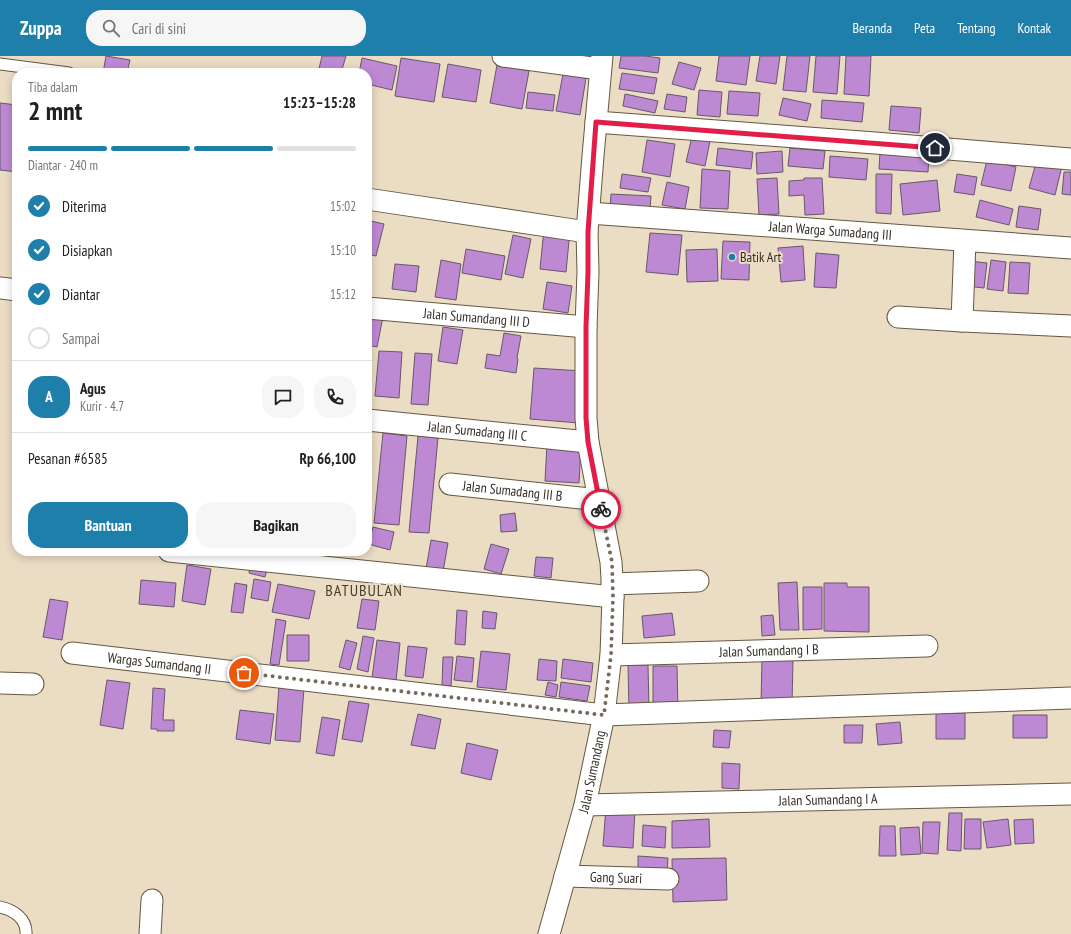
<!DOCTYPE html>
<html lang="id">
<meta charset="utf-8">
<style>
:root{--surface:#fff;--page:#f6f6f6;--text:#202124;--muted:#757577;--line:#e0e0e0;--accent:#1e7fab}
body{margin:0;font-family:"PT Sans Narrow",sans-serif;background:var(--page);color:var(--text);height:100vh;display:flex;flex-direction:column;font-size:15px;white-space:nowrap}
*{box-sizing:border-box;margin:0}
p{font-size:13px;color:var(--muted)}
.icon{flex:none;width:22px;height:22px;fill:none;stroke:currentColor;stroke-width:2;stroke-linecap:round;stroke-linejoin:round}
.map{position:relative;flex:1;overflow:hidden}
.details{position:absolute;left:12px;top:12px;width:360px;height:488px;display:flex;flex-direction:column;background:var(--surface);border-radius:16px;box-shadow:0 2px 10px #0003}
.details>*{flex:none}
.pin{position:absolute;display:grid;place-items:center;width:34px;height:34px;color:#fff;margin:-17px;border:2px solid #fff;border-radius:50%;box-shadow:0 1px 4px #0007}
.courier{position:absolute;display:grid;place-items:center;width:40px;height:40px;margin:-20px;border:3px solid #e11d48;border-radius:50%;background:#fff;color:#222;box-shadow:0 1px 5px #0007}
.head em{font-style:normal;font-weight:600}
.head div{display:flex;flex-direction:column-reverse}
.head{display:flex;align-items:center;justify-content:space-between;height:68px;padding:0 16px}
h1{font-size:26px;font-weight:600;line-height:30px}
.bar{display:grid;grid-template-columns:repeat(4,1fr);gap:6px 4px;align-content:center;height:48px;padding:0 16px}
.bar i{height:5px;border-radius:3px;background:var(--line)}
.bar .current{background:var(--accent)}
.bar p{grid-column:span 4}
.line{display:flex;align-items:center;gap:10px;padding:0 16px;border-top:1px solid var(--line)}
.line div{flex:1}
.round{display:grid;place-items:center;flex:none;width:42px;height:42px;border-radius:16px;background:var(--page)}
ol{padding:0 16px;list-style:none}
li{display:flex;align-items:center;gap:12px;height:44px}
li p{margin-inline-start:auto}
li .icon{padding:4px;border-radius:50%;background:var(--accent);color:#fff;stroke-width:4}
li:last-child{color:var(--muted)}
li i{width:22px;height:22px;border:2px solid var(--line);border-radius:50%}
.action{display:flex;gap:8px;margin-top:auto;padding:8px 16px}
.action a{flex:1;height:46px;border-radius:16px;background:var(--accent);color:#fff;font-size:16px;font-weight:600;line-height:46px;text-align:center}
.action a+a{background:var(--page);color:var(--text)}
header{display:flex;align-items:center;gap:24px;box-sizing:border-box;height:56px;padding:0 20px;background:var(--accent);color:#fff}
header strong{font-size:19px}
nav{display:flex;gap:22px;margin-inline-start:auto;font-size:14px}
.search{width:280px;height:36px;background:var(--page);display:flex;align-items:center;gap:10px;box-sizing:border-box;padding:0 14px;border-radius:16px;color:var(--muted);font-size:15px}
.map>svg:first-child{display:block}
</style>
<header>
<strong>Zuppa</strong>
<div class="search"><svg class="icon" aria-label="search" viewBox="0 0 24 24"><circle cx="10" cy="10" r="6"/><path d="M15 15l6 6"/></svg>Cari di sini</div>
<nav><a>Beranda</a><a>Peta</a><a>Tentang</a><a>Kontak</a></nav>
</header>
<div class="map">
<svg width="1071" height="878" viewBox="0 0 1071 878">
<rect width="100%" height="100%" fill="#ebdcc4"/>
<path fill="#be89d3" stroke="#66586c" d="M106,0l24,4 -3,13h-24z
M322,0h24l-5,17h-23z
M621,0h24l15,2 -2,15 -39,-5z
M719,0h31l-4,29 -30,-4z
M760,0h20l-4,28 -20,-3z
M787,0h23l-4,36 -23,-2z
M816,0h24l-3,38 -24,-2z
M846,0h25l-2,40 -25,-2z
M362,2l35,8 -5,24 -25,-6v-11h-8z
M401,2l39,6 -6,38 -39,-6z
M679,6l22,6 -7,22 -22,-6z
M448,8l33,6 -5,32 -34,-5z
M497,9l32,6 -7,38 -32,-6z
M622,17l35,5 -3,16 -35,-5z
M563,18l23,4 -6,37 -24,-4z
M699,34l23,2 -2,25 -23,-2z
M729,35l31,2 -2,23 -31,-2z
M528,36l27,3 -2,16 -27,-3z
M625,38l33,7 -3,12 -32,-7z
M667,38l20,3 -2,15 -21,-3z
M783,42l28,6 -4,17 -28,-6z
M822,44l42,3 -2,19 -41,-4z
M0,47l17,2v67l-17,-2z
M891,50l30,2 -2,25 -30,-3z
M693,76l18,4 -6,30 -19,-4z
M647,84l28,4 -5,33 -28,-5z
M718,92l35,4 -2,17 -35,-4z
M790,92l35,3 -2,18 -35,-3z
M782,95l1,21 -26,2 -1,-21z
M880,96l49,3 -1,17 -49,-3z
M830,100l38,3 -2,21 -37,-3z
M1037,103l25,7 -7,29 -26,-7z
M987,104l29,7 -5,24 -30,-6z
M702,113l28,2 -2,38 -28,-1z
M1064,116h7v23l-9,-1z
M622,118l29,4 -3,14 -28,-4z
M876,118h16l-1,40 -15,-1z
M957,118l20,3 -3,18 -20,-3z
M777,122l2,36 -20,1 -2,-36z
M804,122h18l2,36 -19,1 -1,-20 -15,1v-15l15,-1z
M937,124l3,31 -37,4 -3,-31z
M667,126l22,5 -4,22 -23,-4z
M611,138l40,2 -1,14 -40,-2z
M980,144l33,9 -4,16 -33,-8z
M1019,150l22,3 -3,21 -22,-3z
M371,165l13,3 -8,32 -9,-2v-16z
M544,173l26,2 -4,41 -26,-3z
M650,177l32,2 -4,40 -32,-3z
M513,179l18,4 -8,39 -18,-4z
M723,185l27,1 -1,38 -28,-1z
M803,190l2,34 -24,2 -3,-34z
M466,193l39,7 -4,24 -39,-7z
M717,193l1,32 -31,1 -1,-32z
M816,197l23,2 -3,33 -22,-1z
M441,204l20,4 -5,36 -21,-3z
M991,204l15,2 -3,29 -16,-2z
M969,205l18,2 -3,25 -18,-2z
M1010,206l20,1 -2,31 -20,-1z
M395,208l24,2 -3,26 -24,-3z
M367,212l4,1 -4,21z
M547,226l25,4 -4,27 -25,-4z
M367,258l16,3 -6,30 -10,-2z
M443,271l20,3 -6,34 -19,-3z
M504,277l17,3 -4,22 1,1 -2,14 -31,-5 2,-14 13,2z
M379,295l23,1 -3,46 -24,-2z
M415,297l17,1 -4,51 -17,-1z
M534,312l49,3 -4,52 -49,-4z
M383,377l24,3 -8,89 -25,-2z
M418,380l20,2 -9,95 -20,-1z
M547,388l34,2 -2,37 -34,-2z
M515,457l2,18 -16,1 -1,-17z
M373,471l21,5 -4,18 -22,-6z
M431,484l17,3 -5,29 -17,-3z
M491,488l18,5 -8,25 -17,-5z
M310,495h21l-1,4 -20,-3z
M341,495h16v4l-16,-1z
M536,501l17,1 -2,20 -17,-2z
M187,509l24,4 -6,36 -23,-4z
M250,510l17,3 -2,8 -16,-4z
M254,523l17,3 -3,19 -17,-3z
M141,524l35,3 -2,24 -35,-3z
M797,526l2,48h-19l-2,-47z
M235,527l12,2 -4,28 -12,-1z
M824,527h23v4h22v45l-45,-1z
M278,528l37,7 -6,28 -37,-7z
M803,531h19v42l-19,1z
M50,543l18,3 -6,38 -19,-3z
M362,543l17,2 -4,29 -18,-2z
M457,554l10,1 -2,34 -10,-1z
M483,555l14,2 -2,16 -13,-1z
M672,557l3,22 -31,3 -2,-22z
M773,559l2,20 -13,1 -1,-20z
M276,563l10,2 -7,44 -9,-1z
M287,579h22v26h-22z
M363,580l11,2 -6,34 -11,-3z
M346,584l11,3 -7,27 -11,-3z
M377,584l23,3 -4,38 -24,-3z
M408,590l19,2 -4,30 -18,-2z
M481,595l29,3 -4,36 -29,-3z
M457,600l17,2 -2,24 -18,-2z
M443,601h10l-2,29 -9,-1z
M762,602l31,1 -1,46 -31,-1z
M539,603l18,2 -1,20 -19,-1z
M563,603l30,4 -2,19 -30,-4z
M628,609h20l1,44 -20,1z
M653,610h24l1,45h-25z
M107,624l23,3 -7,46 -23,-4z
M548,626l10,3 -2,12 -11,-2z
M561,626l29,4 -3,15 -28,-4z
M279,630l25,2 -4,54 -25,-2z
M153,632l12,1 -2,31h11v11h-17v-2h-6z
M349,645l20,3 -7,38 -20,-3z
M240,654l34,4 -4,30 -34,-5z
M936,657h29v26h-29z
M418,658l23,5 -6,30 -24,-4z
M1013,659h34v23h-34z
M322,661l18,3 -6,36 -18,-3z
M900,666l2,21 -24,2 -2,-21z
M844,669h19l-1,18h-18z
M714,674l17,1 -2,17 -16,-1z
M467,687l31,7 -7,30 -30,-7z
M722,707l18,1 -1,25 -17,-1z
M606,751l29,2 -2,39 -30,-2z
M949,757h13l-1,38 -14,-1z
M709,763l1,28 -38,1v-27z
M965,763h16v30h-17z
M1008,763l3,26 -24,3 -4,-26z
M1033,763l1,24 -19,1 -1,-24z
M923,766h17l-2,32 -16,-1z
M643,769l23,2 -1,21 -23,-2z
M880,770h15l1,30h-17z
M919,771l2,27 -20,1 -1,-27z
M638,800l30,2 -1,18 -29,-1z
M726,802l1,42 -54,2 -1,-43z"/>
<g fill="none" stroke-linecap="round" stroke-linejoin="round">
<defs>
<path id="lane" d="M0,8l69,9
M0,851c14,3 27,12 26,27"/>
<g id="street">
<path d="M503,0l97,13"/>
<path d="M596,66l279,21 196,16"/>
<path d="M367,143l220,33"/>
<path id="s1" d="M589,157l482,35"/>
<path d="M965,185l-3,80 109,5"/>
<path d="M0,232l17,2"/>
<path id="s2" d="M367,252l219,19"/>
<path d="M898,261l64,4"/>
<path id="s3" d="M367,364l221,22"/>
<path id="s4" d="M450,428l149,16"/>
<path d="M169,495l444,46"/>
<path d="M612,528l86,-3"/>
<path id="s5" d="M72,597l532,62 467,-17"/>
<path id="s6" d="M611,599l316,-9"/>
<path d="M0,627l33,1"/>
<path id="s7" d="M585,749l486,-11"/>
<path id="s8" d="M565,820l103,3"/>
<path d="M150,878l2,-34"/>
<path id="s9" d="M549,878l36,-129 19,-90 7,-60 2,-58 -2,-35 -23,-120 -2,-24v-91l2,-55 -1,-40 6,-76 9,-100"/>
</g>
</defs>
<use href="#lane" stroke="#655843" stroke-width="13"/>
<use href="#street" stroke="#655843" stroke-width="23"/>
<use href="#lane" stroke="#fff" stroke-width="11"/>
<use href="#street" stroke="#fff" stroke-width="21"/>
</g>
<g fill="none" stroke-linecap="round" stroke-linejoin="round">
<path stroke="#746b5d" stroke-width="4" stroke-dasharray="0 7.2" d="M244,617l360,42 7,-60 2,-58 -1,-35 -11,-53"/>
<path stroke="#e11d48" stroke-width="5" d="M601,453l-13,-67 -2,-24v-91l2,-55v-40l8,-110 339,26"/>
</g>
<circle fill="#1e7fab" stroke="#ebdcc4" stroke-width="1.5" cx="732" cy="201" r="4"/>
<g text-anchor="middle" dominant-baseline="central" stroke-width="4" stroke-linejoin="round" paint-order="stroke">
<g font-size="14" fill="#342e25" stroke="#ebdcc4">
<text stroke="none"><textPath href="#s1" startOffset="242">Jalan Warga Sumadang III</textPath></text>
<text stroke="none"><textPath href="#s2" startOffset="110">Jalan Sumandang III D</textPath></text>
<text stroke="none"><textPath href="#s3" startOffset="111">Jalan Sumadang III C</textPath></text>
<text stroke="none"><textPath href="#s4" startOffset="63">Jalan Sumadang III B</textPath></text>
<text stroke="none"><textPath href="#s6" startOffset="158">Jalan Sumandang I B</textPath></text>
<text stroke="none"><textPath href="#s5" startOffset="88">Wargas Sumandang II</textPath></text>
<text stroke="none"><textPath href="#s9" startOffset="168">Jalan Sumandang</textPath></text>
<text stroke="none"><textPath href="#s7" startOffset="243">Jalan Sumandang I A</textPath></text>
<text stroke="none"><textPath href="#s8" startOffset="51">Gang Suari</textPath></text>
</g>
<g font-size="14" fill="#342e25" stroke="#ebdcc4" text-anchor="start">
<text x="740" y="201">Batik Art</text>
</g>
<g font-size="16" letter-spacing="1" fill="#4a3e29" stroke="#ebdcc4">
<text x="364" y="534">BATUBULAN</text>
</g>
</g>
</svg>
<div class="pin" style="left:244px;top:617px;background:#ea580c"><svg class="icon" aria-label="bag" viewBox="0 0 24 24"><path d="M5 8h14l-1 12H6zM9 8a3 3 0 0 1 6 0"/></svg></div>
<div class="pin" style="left:935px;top:92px;background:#1f2937"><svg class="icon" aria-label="home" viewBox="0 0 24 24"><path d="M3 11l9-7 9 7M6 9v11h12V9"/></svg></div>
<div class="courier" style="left:601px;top:453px"><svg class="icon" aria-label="bike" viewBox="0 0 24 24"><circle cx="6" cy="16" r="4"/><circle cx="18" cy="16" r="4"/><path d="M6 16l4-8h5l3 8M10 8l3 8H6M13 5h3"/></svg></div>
<section class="details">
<div class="head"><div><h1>2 mnt</h1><p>Tiba dalam</p></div><em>15:23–15:28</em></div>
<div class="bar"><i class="current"></i><i class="current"></i><i class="current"></i><i></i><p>Diantar · 240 m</p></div>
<ol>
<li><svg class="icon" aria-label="check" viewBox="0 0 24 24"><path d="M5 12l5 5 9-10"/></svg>Diterima<p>15:02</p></li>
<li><svg class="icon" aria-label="check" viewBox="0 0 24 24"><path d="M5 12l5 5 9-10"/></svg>Disiapkan<p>15:10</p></li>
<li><svg class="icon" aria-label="check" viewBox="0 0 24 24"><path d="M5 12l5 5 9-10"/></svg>Diantar<p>15:12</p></li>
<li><i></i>Sampai</li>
</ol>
<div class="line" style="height:72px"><b class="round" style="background:var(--accent);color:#fff">A</b><div><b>Agus</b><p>Kurir · 4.7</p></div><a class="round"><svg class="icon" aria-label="chat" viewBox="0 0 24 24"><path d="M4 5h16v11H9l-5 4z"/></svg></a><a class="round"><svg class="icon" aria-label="phone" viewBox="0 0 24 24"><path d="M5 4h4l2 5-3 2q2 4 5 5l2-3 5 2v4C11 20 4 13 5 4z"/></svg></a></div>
<div class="line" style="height:52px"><div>Pesanan #6585</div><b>Rp 66,100</b></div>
<div class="action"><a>Bantuan</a><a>Bagikan</a></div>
</section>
</div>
